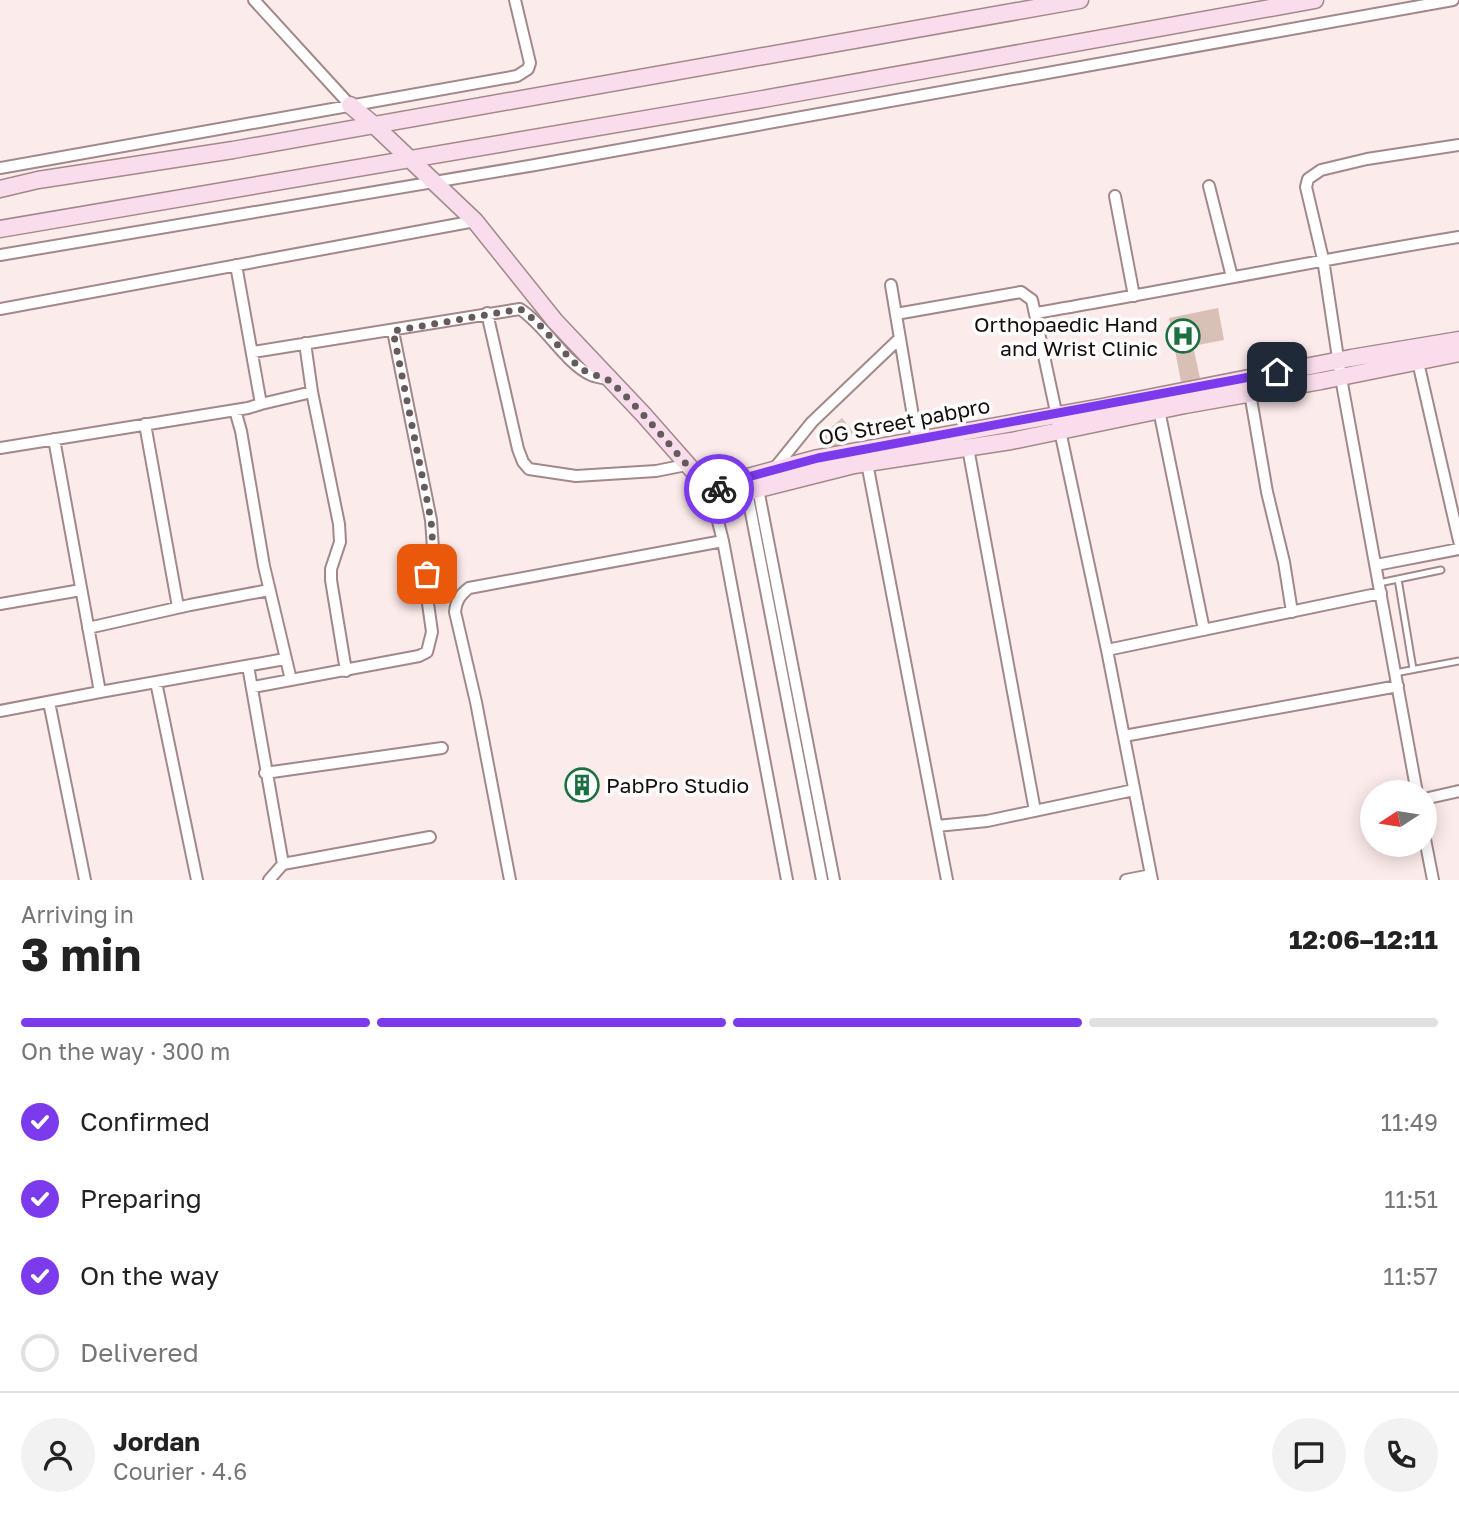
<!DOCTYPE html>
<meta charset="utf-8">
<style>
:root{--surface:#fff;--page:#f2f2f2;--text:#222;--muted:#767676;--line:#e0e0e0;--accent:#7c3aed}
body{margin:0;font-family:"Golos Text",sans-serif;background:var(--page);color:var(--text);height:100vh;display:flex;flex-direction:column;font-size:26px;white-space:nowrap}
*{box-sizing:border-box;margin:0}
p{font-size:23px;color:var(--muted)}
.icon{flex:none;width:38px;height:38px;fill:none;stroke:currentColor;stroke-width:2;stroke-linecap:round;stroke-linejoin:round}
.map{position:relative;height:880px;overflow:hidden}
.drawer{display:flex;flex-direction:column;background:var(--surface);flex:1}
.drawer>*{flex:none}
.needle{width:46px;rotate:258deg}
.buttons{position:absolute;left:1360px;top:780px;display:grid;gap:14px}
.buttons a{display:grid;place-items:center;width:77px;height:77px;border-radius:50%;background:var(--surface);box-shadow:0 4px 18px #0003;font-size:35px}
.pin{position:absolute;display:grid;place-items:center;width:60px;height:60px;color:#fff;margin:-30px;border-radius:14px;box-shadow:0 4px 10px #0006}
.courier{position:absolute;display:grid;place-items:center;width:70px;height:70px;margin:-35px;border:5px solid #7c3aed;border-radius:50%;background:#fff;color:#222;box-shadow:0 2px 9px #0007}
.summary em{font-style:normal;font-weight:700}
.summary div{display:flex;flex-direction:column-reverse}
.summary{display:flex;align-items:center;justify-content:space-between;height:119px;padding:0 21px}
h1{font-size:46px;font-weight:700;line-height:52px}
.bar{display:grid;grid-template-columns:repeat(4,1fr);gap:10px 7px;align-content:center;height:84px;padding:0 21px}
.bar i{height:9px;border-radius:5px;background:var(--line)}
.bar .selected{background:var(--accent)}
.bar p{grid-column:span 4}
.line{display:flex;align-items:center;gap:18px;padding:0 21px;border-top:2px solid var(--line)}
.line div{flex:1}
.round{display:grid;place-items:center;flex:none;width:74px;height:74px;border-radius:37px;background:var(--page)}
ol{padding:0 21px;list-style:none}
li{display:flex;align-items:center;gap:21px;height:77px}
li p{margin-inline-start:auto}
li .icon{padding:7px;border-radius:50%;background:var(--accent);color:#fff;stroke-width:4}
li:last-child{color:var(--muted)}
li i{width:38px;height:38px;border:4px solid var(--line);border-radius:50%}
.map>svg:first-child{display:block}
</style>
<div class="map">
<svg width="1459" height="880" viewBox="0 0 1459 880">
<rect width="100%" height="100%" fill="#fcebeb"/>
<path fill="#d9c0b7" d="M1218,308l6,32 -31,6 7,32 -19,4 -12,-64z
M842,418l12,15 -20,17 -12,-15z
M583,770l7,30 -19,1z"/>
<g fill="none" stroke-linecap="round" stroke-linejoin="round">
<defs>
<path id="lane" d="M1398,579l15,90
M1379,583l62,-13
M1395,673l64,-12"/>
<path id="street" d="M254,0l96,105
M0,168l517,-92 11,-7 2,-6 -15,-63
M1209,186l23,91
M1115,196l19,100
M0,255l535,-90 918,-165
M891,285l26,155
M0,309l475,-88
M487,313l31,136 5,13 6,7 47,7 80,-5 30,-6
M1036,313c141,-24 281,-53 423,-76
M896,314l125,-22 11,8 75,350 45,230
M305,343l7,49 27,132 1,18 -9,27v11l15,91
M253,352l267,-43c26,17 45,54 71,66 5,2 11,3 17,4
M1418,362l41,179
M1250,393l17,99 17,70 8,50
M261,404l51,-12
M235,410l6,21 23,135 27,114
M1159,410l45,220
M145,424l33,183
M54,439l46,253 185,-33
M0,448l248,-40 13,-4 -25,-139
M968,448l67,363
M867,463l80,417
M774,469l38,-47 88,-84
M758,489l76,391
M710,490l13,51 64,339
M747,492l75,388
M1376,565l83,-16
M0,604l81,-14
M88,628l102,-23 79,-15
M1107,650l274,-57
M248,666l35,198 147,-27
M156,682l41,198
M253,687l166,-31 8,-4 5,-20 -7,-50 8,-34 -2,-28 -38,-189
M49,702l36,178
M0,711l100,-19
M1124,736l274,-50
M265,773l177,-25
M1417,793l-76,-415 -18,-119 -17,-72 2,-8 13,-9 46,-11 92,-14
M1424,799l35,-8
M937,826l50,-5 147,-31
M1424,834l9,46
M269,880l14,-16
M510,880l-34,-178 -21,-90c1,-11 5,-17 14,-24l254,-47
M1126,880l25,-5"/>
<path id="secondary" d="M350,105l24,20 101,96 80,100 88,93 67,76 15,-2 22,4 107,-27 157,-24 174,-36 136,-24 138,-28
M0,189l38,-9 195,-30 847,-150
M0,229l763,-130 552,-99
M725,488l19,-10 74,-20 284,-51 249,-49 108,-18"/>
</defs>
<use href="#lane" stroke="#a28889" stroke-width="9"/>
<use href="#street" stroke="#a28889" stroke-width="14"/>
<use href="#secondary" stroke="#a28889" stroke-width="19"/>
<use href="#lane" stroke="#fff" stroke-width="5"/>
<use href="#street" stroke="#fff" stroke-width="10"/>
<use href="#secondary" stroke="#f9ddec" stroke-width="16"/>
</g>
<g fill="none" stroke-linecap="round" stroke-linejoin="round">
<path stroke="#665b5b" stroke-width="7" stroke-dasharray="0 12.6" d="M427,574l6,-26 -2,-28 -38,-189 127,-22c25,16 39,42 62,60 9,7 21,6 29,13 36,33 66,73 99,109l9,-2"/>
<path stroke="#7c3aed" stroke-width="9" d="M719,489l6,-1 19,-10 74,-20 459,-86"/>
</g>
<defs>
<symbol id="hospital-ring" viewBox="-11 -11 22 22"><circle r="9.5" fill="#fdfdfd" stroke="#1b6f41" stroke-width="1.5"/><path d="M-5-5h3v3.5h4V-5h3V5h-3V1.5h-4V5h-3Z" fill="#1b6f41"/></symbol>
<symbol id="building-ring" viewBox="-11 -11 22 22"><circle r="9.5" fill="#fdfdfd" stroke="#1b6f41" stroke-width="1.5"/><path d="M-4-6H4V6H1V3H-1V6H-4ZM-2.5-4.3h1.7v1.8h-1.7ZM.8-4.3h1.7v1.8H.8ZM-2.5-1h1.7V.8h-1.7ZM.8-1h1.7V.8H.8Z" fill="#1b6f41"/></symbol>
</defs>
<g fill-rule="evenodd">
<use href="#hospital-ring" x="1164" y="317" width="38" height="38"/>
<use href="#building-ring" x="563" y="766" width="38" height="38"/>
</g>
<g text-anchor="middle" dominant-baseline="central" stroke-width="7" stroke-linejoin="round" paint-order="stroke">
<g font-size="21" fill="#160d0d" stroke="#fdfdfd" text-anchor="end">
<text x="1158" y="324">Orthopaedic Hand<tspan x="1158" dy="24">and Wrist Clinic</tspan></text>
<text x="606" y="785" text-anchor="start">PabPro Studio</text>
</g>
<g font-size="21" fill="#160d0d" stroke="#fdfdfd">
<text transform="translate(904 421) rotate(-11)">OG Street pabpro</text>
</g>
</g>
</svg>
<div class="buttons">
<a><svg class="needle" viewBox="-14 -14 28 28"><path d="M0-13l5 13h-10z" fill="#e53935"/><path d="M0 13l5-13h-10z" fill="#767676"/></svg></a>
</div>
<div class="pin" style="left:427px;top:574px;background:#ea580c"><svg class="icon" aria-label="bag" viewBox="0 0 24 24"><path d="M5 8h14l-1 12H6zM9 8a3 3 0 0 1 6 0"/></svg></div>
<div class="pin" style="left:1277px;top:372px;background:#1f2937"><svg class="icon" aria-label="home" viewBox="0 0 24 24"><path d="M3 11l9-7 9 7M6 9v11h12V9"/></svg></div>
<div class="courier" style="left:719px;top:489px"><svg class="icon" aria-label="bike" viewBox="0 0 24 24"><circle cx="6" cy="16" r="4"/><circle cx="18" cy="16" r="4"/><path d="M6 16l4-8h5l3 8M10 8l3 8H6M13 5h3"/></svg></div>
</div>
<section class="drawer">
<div class="summary"><div><h1>3 min</h1><p>Arriving in</p></div><em>12:06–12:11</em></div>
<div class="bar"><i class="selected"></i><i class="selected"></i><i class="selected"></i><i></i><p>On the way · 300 m</p></div>
<ol>
<li><svg class="icon" aria-label="check" viewBox="0 0 24 24"><path d="M5 12l5 5 9-10"/></svg>Confirmed<p>11:49</p></li>
<li><svg class="icon" aria-label="check" viewBox="0 0 24 24"><path d="M5 12l5 5 9-10"/></svg>Preparing<p>11:51</p></li>
<li><svg class="icon" aria-label="check" viewBox="0 0 24 24"><path d="M5 12l5 5 9-10"/></svg>On the way<p>11:57</p></li>
<li><i></i>Delivered</li>
</ol>
<div class="line" style="height:126px"><a class="round"><svg class="icon" aria-label="person" viewBox="0 0 24 24"><circle cx="12" cy="8" r="4"/><path d="M4 21q1-7 8-7t8 7"/></svg></a><div><b>Jordan</b><p>Courier · 4.6</p></div><a class="round"><svg class="icon" aria-label="chat" viewBox="0 0 24 24"><path d="M4 5h16v11H9l-5 4z"/></svg></a><a class="round"><svg class="icon" aria-label="phone" viewBox="0 0 24 24"><path d="M5 4h4l2 5-3 2q2 4 5 5l2-3 5 2v4C11 20 4 13 5 4z"/></svg></a></div>
</section>
